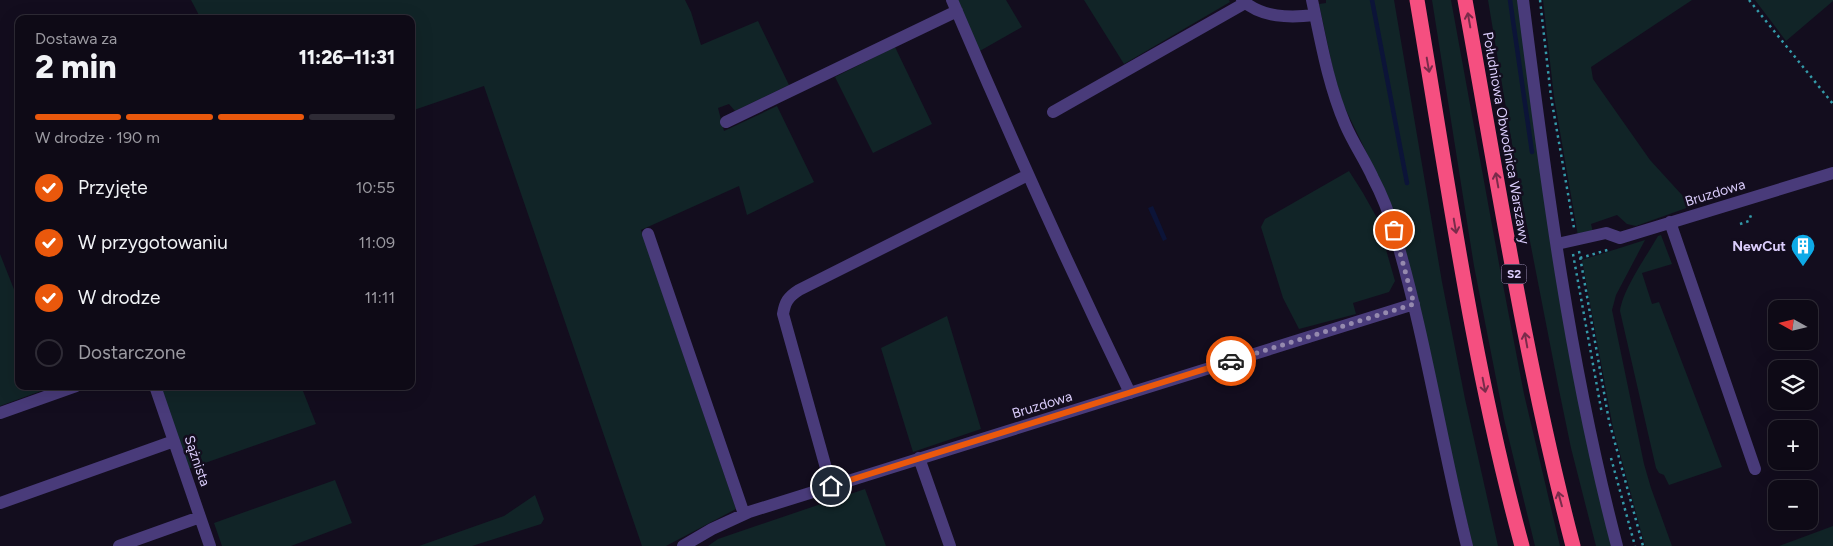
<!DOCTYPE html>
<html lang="pl">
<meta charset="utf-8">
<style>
:root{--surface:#0e0a16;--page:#1c1823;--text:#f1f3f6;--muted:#9b9aa1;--line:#2e2b35;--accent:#ea580c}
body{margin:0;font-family:Figtree,sans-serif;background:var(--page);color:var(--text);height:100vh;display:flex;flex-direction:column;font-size:19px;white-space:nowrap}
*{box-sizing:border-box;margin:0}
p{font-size:16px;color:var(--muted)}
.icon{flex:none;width:28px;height:28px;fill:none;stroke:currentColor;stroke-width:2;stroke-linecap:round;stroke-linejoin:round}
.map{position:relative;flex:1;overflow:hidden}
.sheet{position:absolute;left:15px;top:15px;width:400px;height:375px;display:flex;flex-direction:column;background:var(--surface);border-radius:10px;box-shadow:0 5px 20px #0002,0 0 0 1px var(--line)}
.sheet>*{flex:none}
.needle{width:32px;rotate:278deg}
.controls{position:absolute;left:1768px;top:300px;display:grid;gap:10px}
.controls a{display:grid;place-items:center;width:50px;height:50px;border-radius:10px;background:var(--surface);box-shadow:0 5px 20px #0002,0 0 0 1px var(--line);font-size:25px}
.pin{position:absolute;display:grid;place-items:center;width:42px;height:42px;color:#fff;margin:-21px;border:2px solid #fff;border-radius:50%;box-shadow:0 1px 5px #0007}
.courier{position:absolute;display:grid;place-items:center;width:50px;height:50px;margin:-25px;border:4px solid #ea580c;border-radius:50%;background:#fff;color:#222;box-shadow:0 1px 6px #0007}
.summary em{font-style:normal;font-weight:800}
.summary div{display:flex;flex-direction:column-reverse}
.summary{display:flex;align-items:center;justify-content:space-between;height:85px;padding:0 20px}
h1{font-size:32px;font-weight:800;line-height:38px}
.bar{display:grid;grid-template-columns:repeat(4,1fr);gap:8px 5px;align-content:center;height:60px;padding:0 20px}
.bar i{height:6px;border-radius:4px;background:var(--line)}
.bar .selected{background:var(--accent)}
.bar p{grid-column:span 4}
ol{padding:0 20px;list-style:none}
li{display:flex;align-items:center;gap:15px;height:55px}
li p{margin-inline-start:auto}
li .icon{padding:5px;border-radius:50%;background:var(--accent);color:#fff;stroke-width:4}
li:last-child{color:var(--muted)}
li i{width:28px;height:28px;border:2px solid var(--line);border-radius:50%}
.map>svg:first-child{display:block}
</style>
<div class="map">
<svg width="1833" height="546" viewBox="0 0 1833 546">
<rect width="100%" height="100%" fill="#130d1e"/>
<path fill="#112427" d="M191,0h494l6,12 10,33 57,-24 31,64 -54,26 -6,-7 -11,4 6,23 53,-25 37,76 -67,33 -8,-29 -98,44 95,279 -70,37h-24l-158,-460 -73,25v-92h-210z
M957,0h49l16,27 -44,25z
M1084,0h145l1,2 -106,62z
M1326,0h68l48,282 23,117 33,147h-25l-83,-345 -47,-97 -9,-30 -15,-70 7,-1z
M1432,0h19l49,269 24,125 36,152h-25l-31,-127 -30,-153z
M1488,0h30l93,546h-15l-25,-98 -13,-63 -40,-205z
M1543,0h149l-101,67 2,12 57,81 42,46 -56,20 -9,-2 -10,-9 -26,9 2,8 -15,4 -24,-139z
M1755,0h78v1l-47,40z
M895,47l37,77 -59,29 -38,-76z
M1349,171l14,22 14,25 18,63 -6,11 -36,11 3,11 -57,15 -16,-31 -22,-71 4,-8z
M1661,235l11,29 -30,9 10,31 7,-2 63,165 -53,18 -5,-10 -5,-2 -3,-5 -36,-157c3,-22 26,-54 38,-75z
M1645,240l-29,55 -4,15 32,154 7,24 21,58h-27l-32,-118 -31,-168z
M0,254l19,48v84l33,1 -52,19z
M947,316l34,113 -68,23 -32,-104z
M160,386h141l15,38 -128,45z
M335,480l17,43 -61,23h-69l-8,-23z
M865,489l21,57h-178l10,-7z
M535,495l9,24 -3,5 -69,22h-53l85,-30z
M1833,526v20h-54z"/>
<path fill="#0c1438" d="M1153,206l14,33 -4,2 -15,-33z"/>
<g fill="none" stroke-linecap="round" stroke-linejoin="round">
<path stroke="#0c1438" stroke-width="4.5" d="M1372,0l35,183
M1510,0l22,152"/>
<path stroke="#349aa9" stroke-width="2.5" stroke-dasharray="2.5 4" stroke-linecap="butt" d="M1540,0l11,97 23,131
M1749,0l84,104
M1740,224l9,-3 3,-9
M1579,251l30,170 34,125
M1573,254l29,160
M1580,258l31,-9
M1611,458l24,88"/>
<path stroke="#493b7a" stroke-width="12" d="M952,0c56,132 115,263 178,393
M1242,0c20,18 48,18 73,15
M1312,0c9,42 16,84 33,124 8,19 20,36 28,54 9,17 16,35 21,53 31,103 47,211 73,315
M1523,0c23,183 47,367 94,546
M1053,112l192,-109
M726,122l231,-111
M1670,222l85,247
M648,234l96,280
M1557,244l49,-11 14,5 213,-65
M155,386l55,160
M0,413l76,-27
M919,458l31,88
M831,486l-48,-172c2,-12 5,-17 16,-24l229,-115
M0,503l174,-62
M119,546l81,-29
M683,546l29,-17 37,-17 665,-208"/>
<path stroke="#f54f80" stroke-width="15" d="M1417,0c31,183 56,367 105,546
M1465,0c33,183 61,366 108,546"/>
</g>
<defs><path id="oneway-shaft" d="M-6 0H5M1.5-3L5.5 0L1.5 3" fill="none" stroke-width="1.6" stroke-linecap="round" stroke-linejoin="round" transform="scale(1.25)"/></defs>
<g stroke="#792b4a">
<use href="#oneway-shaft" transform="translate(1469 20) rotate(-100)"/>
<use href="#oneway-shaft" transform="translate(1428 65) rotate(80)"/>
<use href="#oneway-shaft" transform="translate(1497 180) rotate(-100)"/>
<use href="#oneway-shaft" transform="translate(1455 226) rotate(80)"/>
<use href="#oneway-shaft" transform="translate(1526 340) rotate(-100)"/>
<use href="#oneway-shaft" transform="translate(1484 385) rotate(79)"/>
<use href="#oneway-shaft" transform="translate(1560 499) rotate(-105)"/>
</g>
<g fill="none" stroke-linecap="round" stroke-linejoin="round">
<path stroke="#958aae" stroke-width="5" stroke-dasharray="0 9" d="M1231,361l183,-57 -20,-74"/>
<path stroke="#ea580c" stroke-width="6" d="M831,486l400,-125"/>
</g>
<defs>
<symbol id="building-pin" viewBox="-11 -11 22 30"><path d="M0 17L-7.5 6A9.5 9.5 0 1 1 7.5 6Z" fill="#0eaae7" stroke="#130d1e"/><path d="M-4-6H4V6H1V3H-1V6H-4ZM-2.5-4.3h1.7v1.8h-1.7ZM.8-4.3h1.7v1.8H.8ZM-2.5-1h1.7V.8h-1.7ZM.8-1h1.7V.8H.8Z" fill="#fff"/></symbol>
</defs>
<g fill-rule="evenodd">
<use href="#building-pin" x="1789" y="232" width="28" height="38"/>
</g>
<g text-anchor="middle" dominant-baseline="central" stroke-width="5" stroke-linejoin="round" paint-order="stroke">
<rect fill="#130d1e" stroke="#9f93b9" stroke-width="1" x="1501.5" y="264.5" width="25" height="19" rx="4"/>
<g font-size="12" font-weight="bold" fill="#dbcdfc">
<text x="1514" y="274">S2</text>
</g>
<g font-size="14" fill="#dbcdfc" stroke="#130d1e">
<text transform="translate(1506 138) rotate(80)">Południowa Obwodnica Warszawy</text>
<text transform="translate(1715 193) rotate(-17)">Bruzdowa</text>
<text transform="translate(1042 405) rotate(-17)">Bruzdowa</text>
<text transform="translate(197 461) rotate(71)">Sążnista</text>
</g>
<g font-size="14" font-weight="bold" fill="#dbcdfc" stroke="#130d1e" text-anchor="end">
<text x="1786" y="246">NewCut</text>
</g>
</g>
</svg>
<div class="controls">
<a><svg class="needle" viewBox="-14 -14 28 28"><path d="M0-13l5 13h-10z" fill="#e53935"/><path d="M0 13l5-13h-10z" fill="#9b9aa1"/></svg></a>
<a><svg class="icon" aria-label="layers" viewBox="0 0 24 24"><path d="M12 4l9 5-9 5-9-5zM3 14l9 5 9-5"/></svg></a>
<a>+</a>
<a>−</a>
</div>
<div class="pin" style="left:1394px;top:230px;background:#ea580c"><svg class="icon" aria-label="bag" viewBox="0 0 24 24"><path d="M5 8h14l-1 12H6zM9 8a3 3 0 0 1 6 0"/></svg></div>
<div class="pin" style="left:831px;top:486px;background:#1f2937"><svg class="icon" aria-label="home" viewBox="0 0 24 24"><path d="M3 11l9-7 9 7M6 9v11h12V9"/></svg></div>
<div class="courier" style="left:1231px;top:361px"><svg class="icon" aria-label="car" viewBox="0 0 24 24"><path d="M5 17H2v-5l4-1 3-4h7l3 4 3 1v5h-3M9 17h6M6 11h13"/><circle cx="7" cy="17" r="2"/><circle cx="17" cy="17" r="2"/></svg></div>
<section class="sheet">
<div class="summary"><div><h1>2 min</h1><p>Dostawa za</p></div><em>11:26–11:31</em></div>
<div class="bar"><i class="selected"></i><i class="selected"></i><i class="selected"></i><i></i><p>W drodze · 190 m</p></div>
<ol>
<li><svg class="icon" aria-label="check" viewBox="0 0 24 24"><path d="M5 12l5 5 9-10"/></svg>Przyjęte<p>10:55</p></li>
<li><svg class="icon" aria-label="check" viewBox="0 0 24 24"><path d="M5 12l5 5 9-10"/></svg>W przygotowaniu<p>11:09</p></li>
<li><svg class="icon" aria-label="check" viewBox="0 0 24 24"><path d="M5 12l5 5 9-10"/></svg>W drodze<p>11:11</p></li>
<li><i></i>Dostarczone</li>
</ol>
</section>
</div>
